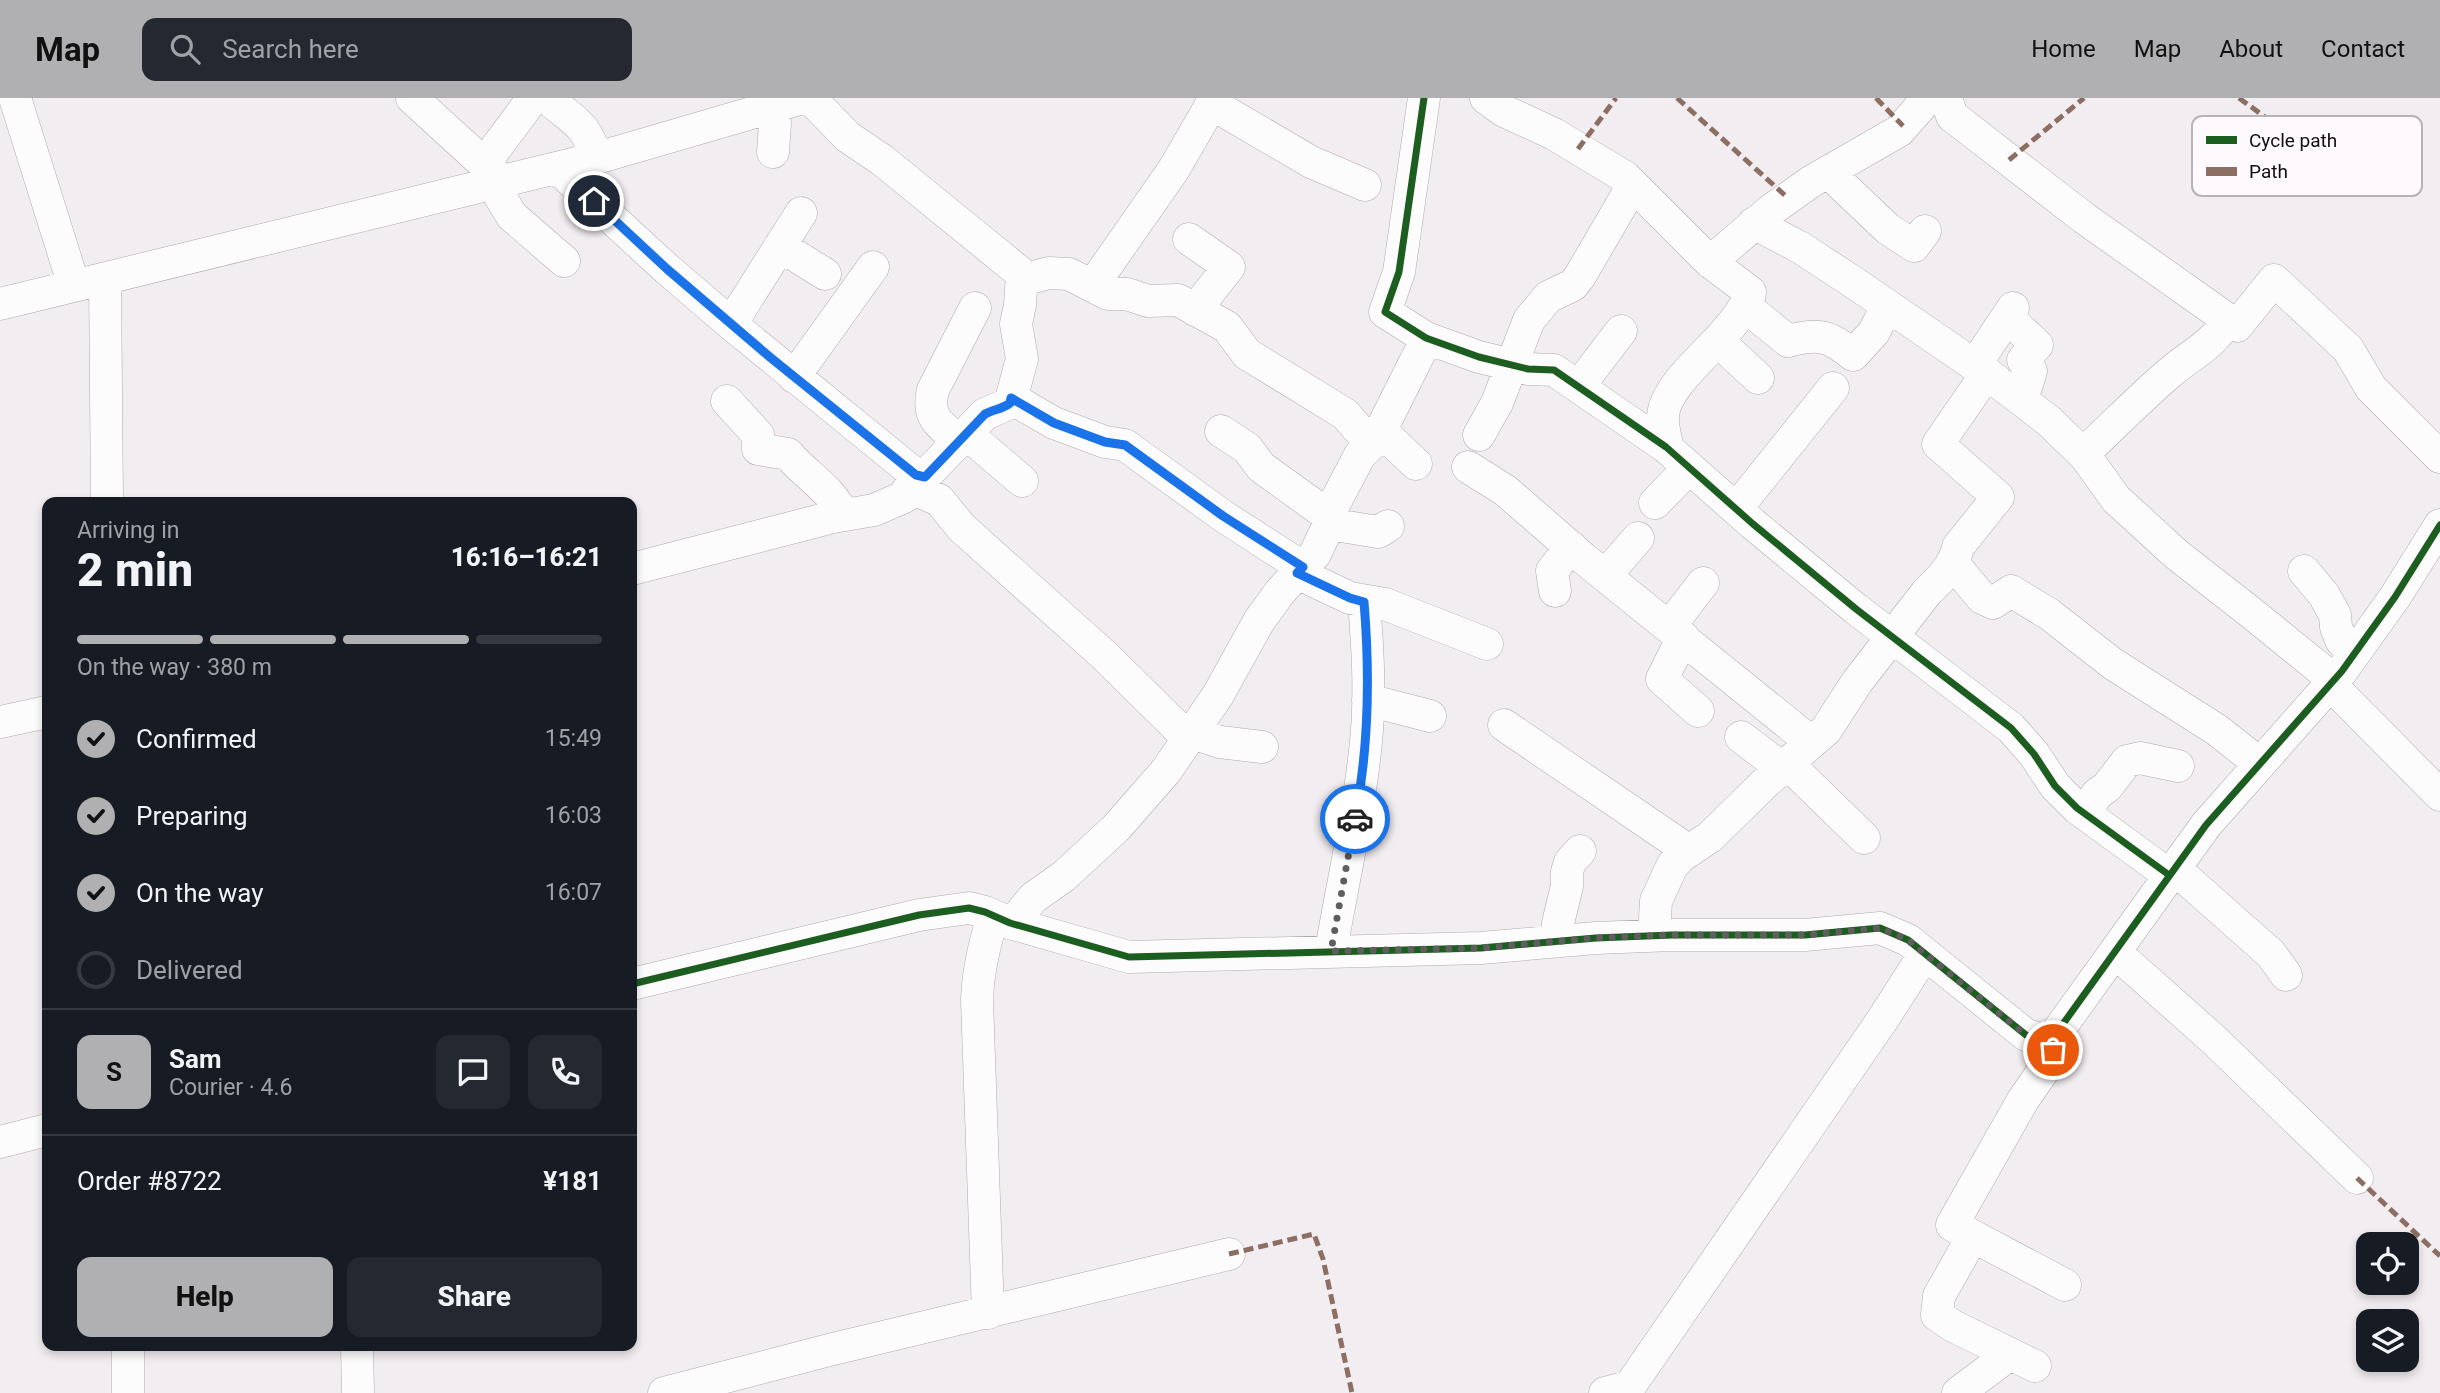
<!DOCTYPE html>
<meta charset="utf-8">
<style>
:root{--surface:#171b24;--page:#242831;--text:#f1f3f6;--muted:#9ea1a6;--line:#363941;--accent:#b0b0b2}
body{margin:0;font-family:Roboto,sans-serif;background:var(--page);color:var(--text);height:100vh;display:flex;flex-direction:column;font-size:26px;white-space:nowrap}
*{box-sizing:border-box;margin:0}
p{font-size:23px;color:var(--muted)}
.icon{flex:none;width:38px;height:38px;fill:none;stroke:currentColor;stroke-width:2;stroke-linecap:round;stroke-linejoin:round}
.map{position:relative;flex:1;overflow:hidden}
.drawer{position:absolute;left:42px;top:399px;width:595px;height:854px;display:flex;flex-direction:column;background:var(--surface);border-radius:14px;box-shadow:0 4px 10px #0003}
.drawer>*{flex:none}
.buttons{position:absolute;left:2356px;top:1134px;display:grid;gap:14px}
.buttons a{display:grid;place-items:center;width:63px;height:63px;border-radius:14px;background:var(--surface);box-shadow:0 4px 10px #0003;font-size:35px}
.pin{position:absolute;display:grid;place-items:center;width:60px;height:60px;color:#fff;margin:-30px;border:4px solid #fff;border-radius:50%;box-shadow:0 2px 7px #0007}
.courier{position:absolute;display:grid;place-items:center;width:70px;height:70px;margin:-35px;border:5px solid #1a73e8;border-radius:50%;background:#fff;color:#222;box-shadow:0 2px 9px #0007}
.headline em{font-style:normal;font-weight:800}
.headline div{display:flex;flex-direction:column-reverse}
.headline{display:flex;align-items:center;justify-content:space-between;height:119px;padding:0 35px}
h1{font-size:46px;font-weight:800;line-height:52px}
.bar{display:grid;grid-template-columns:repeat(4,1fr);gap:10px 7px;align-content:center;height:84px;padding:0 35px}
.bar i{height:9px;border-radius:5px;background:var(--line)}
.bar .current{background:var(--accent)}
.bar p{grid-column:span 4}
.line{display:flex;align-items:center;gap:18px;padding:0 35px;border-top:2px solid var(--line)}
.line div{flex:1}
.round{display:grid;place-items:center;flex:none;width:74px;height:74px;border-radius:14px;background:var(--page)}
ol{padding:0 35px;list-style:none}
li{display:flex;align-items:center;gap:21px;height:77px}
li p{margin-inline-start:auto}
li .icon{padding:7px;border-radius:50%;background:var(--accent);color:#111;stroke-width:4}
li:last-child{color:var(--muted)}
li i{width:38px;height:38px;border:4px solid var(--line);border-radius:50%}
.button{display:flex;gap:14px;margin-top:auto;padding:14px 35px}
.button a{flex:1;height:80px;border-radius:14px;background:var(--accent);color:#111;font-size:28px;font-weight:800;line-height:80px;text-align:center}
.button a+a{background:var(--page);color:var(--text)}
header{display:flex;align-items:center;gap:42px;box-sizing:border-box;height:98px;padding:0 35px;background:var(--accent);color:#111}
header strong{font-size:33px}
nav{display:flex;gap:38px;margin-inline-start:auto;font-size:24px}
.search{width:490px;height:63px;background:var(--page);display:flex;align-items:center;gap:18px;box-sizing:border-box;padding:0 24px;border-radius:14px;color:var(--muted);font-size:26px}
.map>svg:first-child{display:block}
</style>
<header>
<strong>Map</strong>
<div class="search"><svg class="icon" aria-label="search" viewBox="0 0 24 24"><circle cx="10" cy="10" r="6"/><path d="M15 15l6 6"/></svg>Search here</div>
<nav><a>Home</a><a>Map</a><a>About</a><a>Contact</a></nav>
</header>
<div class="map">
<svg width="2440" height="1295" viewBox="0 0 2440 1295">
<rect width="100%" height="100%" fill="#f2edf0"/>
<g fill="none" stroke-linecap="round" stroke-linejoin="round">
<defs>
<path id="minor" d="M15,0l59,188
M412,0l81,74 6,23 13,21 52,45
M553,0l-1,4c27,23 32,21 45,56
M810,0l38,39 34,23 140,114 -2,31 -4,19 6,35 -12,44 -25,11 -60,62 -9,-1
M1424,0l-25,174 -14,40 41,26 53,19 49,12 26,1 112,77 87,77 103,85 155,119 23,26 21,32 22,22 92,67
M1486,0l18,13 50,23 71,43 85,85 40,30c0,9 -7,16 -12,24 -19,30 -73,67 -75,100 -1,11 3,22 5,33
M1946,0l6,18 132,102 153,108 37,-46 74,69 23,39 69,69
M1212,6l99,58 54,23
M773,54l2,-29 -1,-16
M484,66l49,-66
M557,70l110,101 64,55 185,151 -12,22 -30,13 -41,7 -201,52
M1828,74l60,57 26,17 11,-15
M1754,125l47,25 52,34 136,93 60,46 37,36 30,42 60,55 78,61 80,65
M1189,141l40,28 -34,43
M780,148l45,28
M1710,164l61,-52 41,-29 87,-50 29,-33
M105,181l2,223
M1022,182l27,-7 20,1 39,20h19l21,7 30,-1 49,27 20,27 98,60 26,30
M1093,187l81,-116 41,-71
M0,206l597,-146 206,-60
M1745,208l43,35c29,-8 41,-6 65,14l21,-23 13,-26
M2007,219l30,28 -14,15 8,11 -9,29
M731,226l70,-111
M1718,243l40,37
M1975,267l38,-57
M794,279l79,-110
M1579,288l42,-55
M1011,300l43,25 51,19 20,3 98,71 79,51
M727,303l31,34v14l30,5c17,21 44,35 55,61
M1380,332l36,34
M1221,333l26,17 14,19 68,49
M967,336l55,47
M1479,337l18,-32 32,-83 19,-23 25,-12 7,-9 53,-91
M960,343c-20,-16 -34,-23 -27,-51l42,-82
M2083,356c30,-28 59,-58 90,-84 21,-17 42,-27 55,-51
M1468,369l38,24 77,67 228,184
M908,394h12l19,8 23,28 143,128 83,82
M1655,405l34,-35
M1736,411l97,-121
M1329,426l49,8 10,-6
M1952,464l30,36 11,5 18,-12 38,23 64,50 104,66 43,34
M2304,473l20,24 11,20 1,12 5,13 13,14
M1297,475l53,25 35,6 102,40
M1606,477l32,-37
M1555,493l-3,-20 19,-24
M1670,528l33,-43
M1683,539l-21,42 36,32
M2330,586l110,111
M1368,602l62,16
M0,624l47,-10
M1504,627l185,126
M1192,635l28,9 42,5
M1741,639l42,32
M1788,666l76,74
M2085,716l12,-20 10,-7 20,-26 13,-3 38,8
M2174,770l97,86 15,21
M1012,826l21,-26 31,-22 52,-48 50,-57 52,-76 41,-74 21,-29 35,-38 14,-30v-10l31,-59 16,-15 51,-102
M1654,837l2,-34 16,-35 8,-9 30,-20 55,-54 61,-53 31,-48 70,-90c13,-12 28,-27 31,-45l40,-50 -60,-53 49,-71
M1558,843v-18l9,-37v-14l3,-10 10,-11
M1331,853c11,-66 27,-133 34,-200 6,-49 3,-100 -1,-149
M2115,854l98,87 144,139
M632,886l287,-69 50,-7 16,4 25,11 119,34 352,-9 115,-10 76,-3h133l75,-7 28,12 118,95 24,7 156,-217 136,-154 53,-74 45,-72
M2051,944l1,16 -29,42 -71,125 113,60
M0,1044l47,-12
M1973,1138l-34,60 -2,19 16,11 82,40
M988,1215l-11,-313c1,-30 7,-55 16,-83
M128,1248v47
M357,1248l1,47
M664,1295l165,-43 400,-96
M1605,1295l23,-6 4,-4 251,-364 41,-64
M1958,1295l52,-39"/>
</defs>
<use href="#minor" stroke="#afaaad" stroke-width="33"/>
<use href="#minor" stroke="#fdfcfd" stroke-width="32"/>
<path stroke="#8d6e63" stroke-width="5" stroke-dasharray="10 5" stroke-linecap="butt" d="M1677,0l111,100
M1876,0l27,28
M2239,0l26,19
M1578,51l38,-51
M2009,62l75,-62
M2357,1080l83,78
M1229,1156l85,-20 9,25 29,134"/>
<defs>
<path id="cycleway" d="M1424,0l-25,174 -14,40 41,26 53,19 49,12 26,1 112,77 87,77 103,85 155,119 23,26 21,32 22,22 92,67
M632,886l287,-69 50,-7 16,4 25,11 119,34 352,-9 115,-10 76,-3h133l75,-7 28,12 118,95 24,7 156,-217 136,-154 53,-74 45,-72"/>
</defs>
<use href="#cycleway" stroke="#fef9fc" stroke-width="11"/>
<use href="#cycleway" stroke="#1b5e20" stroke-width="7"/>
</g>
<g fill="none" stroke-linecap="round" stroke-linejoin="round">
<path stroke="#605d5f" stroke-width="7" stroke-dasharray="0 12.6" d="M1355,721l-24,132 150,-3 115,-10 76,-3h133l75,-7 28,12 118,95 25,7 2,8"/>
<path stroke="#1a73e8" stroke-width="9" d="M594,103l73,68 104,89 145,117 9,2 60,-63c9,-5 18,-5 25,-11l1,-5 43,25 51,19 20,3 98,71 80,51 -6,6 53,25 14,4c6,72 5,145 -9,217"/>
</g>
<rect x="2192" y="18" width="230" height="80" rx="10" fill="#fef9fc" stroke="#b7b3b6" stroke-width="2"/>
<rect x="2206" y="38" width="31" height="8" fill="#1b5e20"/>
<rect x="2206" y="69" width="31" height="9" fill="#8d6e63"/>
<g font-size="19" fill="#120f11">
<text x="2249" y="49">Cycle path</text>
<text x="2249" y="80">Path</text>
</g>
</svg>
<div class="buttons">
<a><svg class="icon" aria-label="locate" viewBox="0 0 24 24"><circle cx="12" cy="12" r="6"/><path d="M12 2v4M12 18v4M2 12h4M18 12h4"/></svg></a>
<a><svg class="icon" aria-label="layers" viewBox="0 0 24 24"><path d="M12 4l9 5-9 5-9-5zM3 14l9 5 9-5"/></svg></a>
</div>
<div class="pin" style="left:2053px;top:952px;background:#ea580c"><svg class="icon" aria-label="bag" viewBox="0 0 24 24"><path d="M5 8h14l-1 12H6zM9 8a3 3 0 0 1 6 0"/></svg></div>
<div class="pin" style="left:594px;top:103px;background:#1f2937"><svg class="icon" aria-label="home" viewBox="0 0 24 24"><path d="M3 11l9-7 9 7M6 9v11h12V9"/></svg></div>
<div class="courier" style="left:1355px;top:721px"><svg class="icon" aria-label="car" viewBox="0 0 24 24"><path d="M5 17H2v-5l4-1 3-4h7l3 4 3 1v5h-3M9 17h6M6 11h13"/><circle cx="7" cy="17" r="2"/><circle cx="17" cy="17" r="2"/></svg></div>
<section class="drawer">
<div class="headline"><div><h1>2 min</h1><p>Arriving in</p></div><em>16:16–16:21</em></div>
<div class="bar"><i class="current"></i><i class="current"></i><i class="current"></i><i></i><p>On the way · 380 m</p></div>
<ol>
<li><svg class="icon" aria-label="check" viewBox="0 0 24 24"><path d="M5 12l5 5 9-10"/></svg>Confirmed<p>15:49</p></li>
<li><svg class="icon" aria-label="check" viewBox="0 0 24 24"><path d="M5 12l5 5 9-10"/></svg>Preparing<p>16:03</p></li>
<li><svg class="icon" aria-label="check" viewBox="0 0 24 24"><path d="M5 12l5 5 9-10"/></svg>On the way<p>16:07</p></li>
<li><i></i>Delivered</li>
</ol>
<div class="line" style="height:126px"><b class="round" style="background:var(--accent);color:#111">S</b><div><b>Sam</b><p>Courier · 4.6</p></div><a class="round"><svg class="icon" aria-label="chat" viewBox="0 0 24 24"><path d="M4 5h16v11H9l-5 4z"/></svg></a><a class="round"><svg class="icon" aria-label="phone" viewBox="0 0 24 24"><path d="M5 4h4l2 5-3 2q2 4 5 5l2-3 5 2v4C11 20 4 13 5 4z"/></svg></a></div>
<div class="line" style="height:91px"><div>Order #8722</div><b>¥181</b></div>
<div class="button"><a>Help</a><a>Share</a></div>
</section>
</div>
